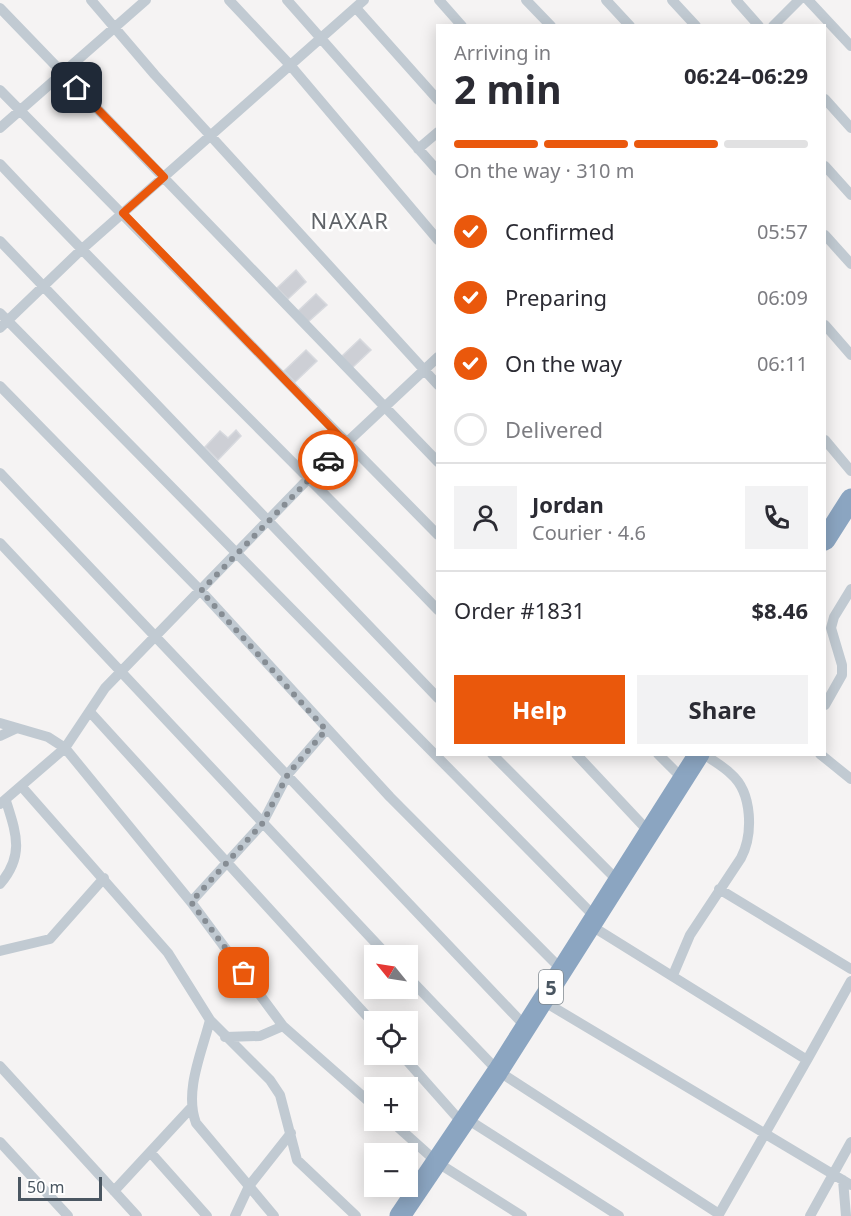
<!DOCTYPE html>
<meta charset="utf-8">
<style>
:root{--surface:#fff;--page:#f2f2f3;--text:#2b2b33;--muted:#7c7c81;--line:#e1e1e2;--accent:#ea580c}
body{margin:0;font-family:"Noto Sans",sans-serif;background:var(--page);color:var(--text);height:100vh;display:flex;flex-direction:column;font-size:22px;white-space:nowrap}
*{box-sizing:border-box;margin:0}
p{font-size:20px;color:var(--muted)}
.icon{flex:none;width:33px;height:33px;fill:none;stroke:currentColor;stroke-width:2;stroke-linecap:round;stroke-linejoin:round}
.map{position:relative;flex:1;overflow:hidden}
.sheet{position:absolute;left:436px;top:24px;width:390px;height:732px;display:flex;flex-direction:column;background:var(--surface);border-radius:0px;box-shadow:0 3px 15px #0003}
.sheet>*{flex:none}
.needle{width:39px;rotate:300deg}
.tools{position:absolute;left:364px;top:945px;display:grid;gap:12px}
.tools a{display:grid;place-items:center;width:54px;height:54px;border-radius:0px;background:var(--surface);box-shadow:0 3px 15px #0003;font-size:30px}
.scale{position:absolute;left:18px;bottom:15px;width:84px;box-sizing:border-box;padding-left:6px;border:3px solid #4a5661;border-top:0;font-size:16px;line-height:21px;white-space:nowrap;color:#4a5661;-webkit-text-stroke:4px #fff;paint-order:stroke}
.pin{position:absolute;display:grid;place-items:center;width:51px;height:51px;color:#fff;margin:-26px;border-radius:12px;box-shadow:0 3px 9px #0006}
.courier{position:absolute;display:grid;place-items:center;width:60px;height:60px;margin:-30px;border:4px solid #ea580c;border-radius:50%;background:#fff;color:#222;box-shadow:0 2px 8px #0007}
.summary em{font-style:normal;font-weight:700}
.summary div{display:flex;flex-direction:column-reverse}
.summary{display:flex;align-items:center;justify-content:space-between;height:102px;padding:0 18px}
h1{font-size:39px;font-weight:700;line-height:45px}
.bar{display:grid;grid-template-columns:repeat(4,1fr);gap:9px 6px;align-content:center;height:72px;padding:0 18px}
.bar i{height:8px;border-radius:4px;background:var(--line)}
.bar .selected{background:var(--accent)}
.bar p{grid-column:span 4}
.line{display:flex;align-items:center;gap:15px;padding:0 18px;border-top:2px solid var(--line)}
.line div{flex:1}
.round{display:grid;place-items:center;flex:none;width:63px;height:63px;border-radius:0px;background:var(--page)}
ol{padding:0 18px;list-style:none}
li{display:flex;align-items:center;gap:18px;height:66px}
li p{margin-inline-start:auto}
li .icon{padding:6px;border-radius:50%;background:var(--accent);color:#fff;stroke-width:4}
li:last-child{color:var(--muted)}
li i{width:33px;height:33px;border:3px solid var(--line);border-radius:50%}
.primary-button{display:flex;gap:12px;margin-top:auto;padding:12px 18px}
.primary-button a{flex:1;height:69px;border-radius:0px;background:var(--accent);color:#fff;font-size:24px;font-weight:700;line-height:69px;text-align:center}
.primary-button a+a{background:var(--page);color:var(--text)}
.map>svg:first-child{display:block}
</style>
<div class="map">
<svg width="851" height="1216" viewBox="0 0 851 1216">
<rect width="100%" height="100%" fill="#f5f3f3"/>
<path fill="#cdcfd5" stroke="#d7d9de" stroke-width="1.5" d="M296,270l10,12 -18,17 -11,-11z
M316,294l11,11 -19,17 -10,-11z
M360,339l11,11 -19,18 -10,-12z
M306,350l11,11 -22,21 -11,-11z
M236,430l5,6 -23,24 -13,-13 15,-16 8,7z"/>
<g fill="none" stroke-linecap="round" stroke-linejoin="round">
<path stroke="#c1cad2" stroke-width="10" d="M91,0l64,75 283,310
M229,0l61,65 148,175
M287,0l151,171
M439,0l23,26
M526,0l25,26
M606,0l24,26
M672,0l24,26
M736,0l23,26
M808,0l43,46
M0,8l438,454
M356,8l82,92
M773,26l26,-26
M0,90l438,445
M825,99l26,29
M0,128l146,-128
M418,149l20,-17
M0,164c143,152 293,296 438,446
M825,166l26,29
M825,235l26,29
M0,241l438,457
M0,313l595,604
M825,325l26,30
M0,328l81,-78 283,-250
M0,386l201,205 189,206 172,173
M825,440l26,31
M0,473l526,554
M0,543l388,413
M825,705l17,-30v-10l-11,-37 3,-11 17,-28
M90,712l285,313
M0,723l48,14 17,11 126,154 92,124 92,81
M0,736l15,-7
M492,754l127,128
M576,754l74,79
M658,754l26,26
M820,754l31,25
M22,787l146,166 42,67 60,60 10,15 17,65 59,56
M0,804l65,-56 40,-60 205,-211 128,-120
M0,884c25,-29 16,-51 6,-83
M719,889l132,80
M191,902l71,-78 26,-50 38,-44
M590,925l217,135 -89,156
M0,951l50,-12 54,-61
M673,975l17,-40 51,-77c12,-23 12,-65 -10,-84 -8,-8 -18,-13 -27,-20
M408,977l90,94 221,143
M543,1001l308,184
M210,1020c-8,32 -26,71 -14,103l78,93
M225,1037l35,-1 23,-10
M401,1054l62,70
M807,1060l44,-79
M0,1066l137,150
M467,1119l152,97
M390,1120l48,43 84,53
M0,1142l68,74
M150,1152l57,64
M843,1180l3,36
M114,1191l76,-82
M235,1216l14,-30 42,-53
M810,1216l41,-74"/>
<path stroke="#8ba5c1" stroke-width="21" d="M825,540l26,-41
M400,1216l98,-145 201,-317"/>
</g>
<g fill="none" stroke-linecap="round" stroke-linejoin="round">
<path stroke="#868d94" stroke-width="6" stroke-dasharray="0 10.8" d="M244,973l-53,-71 71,-78 26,-50 38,-44 -125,-139 127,-131"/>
<path stroke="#ea580c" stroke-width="8" d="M77,88l87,89 -41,36 223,230 -18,17"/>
</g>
<g text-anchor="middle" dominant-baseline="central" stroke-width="5" stroke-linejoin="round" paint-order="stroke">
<rect fill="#fff" stroke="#808990" stroke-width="1.5" x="539" y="970" width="24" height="34" rx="4.5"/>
<g font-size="20" font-weight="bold" fill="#4a5661">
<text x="551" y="987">5</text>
</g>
<g font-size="22" letter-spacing="1.5" fill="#5f6368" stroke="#fff">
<text x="350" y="220">NAXAR</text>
</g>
</g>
</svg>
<div class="tools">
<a><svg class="needle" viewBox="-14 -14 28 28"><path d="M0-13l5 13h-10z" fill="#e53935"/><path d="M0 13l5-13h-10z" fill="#7c7c81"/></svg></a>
<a><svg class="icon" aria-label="locate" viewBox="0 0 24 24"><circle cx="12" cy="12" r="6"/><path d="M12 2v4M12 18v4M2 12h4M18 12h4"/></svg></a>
<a>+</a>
<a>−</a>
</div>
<div class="scale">50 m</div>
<div class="pin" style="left:244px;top:973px;background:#ea580c"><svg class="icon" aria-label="bag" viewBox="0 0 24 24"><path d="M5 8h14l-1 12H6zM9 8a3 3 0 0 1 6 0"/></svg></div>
<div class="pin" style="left:77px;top:88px;background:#1f2937"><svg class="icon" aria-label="home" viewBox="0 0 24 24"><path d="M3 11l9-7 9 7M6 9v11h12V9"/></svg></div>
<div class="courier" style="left:328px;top:460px"><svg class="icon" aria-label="car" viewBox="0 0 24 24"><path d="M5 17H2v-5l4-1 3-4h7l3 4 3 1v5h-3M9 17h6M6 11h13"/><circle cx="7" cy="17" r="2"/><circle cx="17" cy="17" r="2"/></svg></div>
<section class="sheet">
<div class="summary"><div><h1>2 min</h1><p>Arriving in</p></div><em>06:24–06:29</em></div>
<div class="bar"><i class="selected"></i><i class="selected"></i><i class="selected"></i><i></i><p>On the way · 310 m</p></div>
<ol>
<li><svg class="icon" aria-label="check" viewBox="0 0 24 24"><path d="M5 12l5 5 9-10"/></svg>Confirmed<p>05:57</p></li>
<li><svg class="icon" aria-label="check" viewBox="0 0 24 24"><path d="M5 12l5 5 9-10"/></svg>Preparing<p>06:09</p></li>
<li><svg class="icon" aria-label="check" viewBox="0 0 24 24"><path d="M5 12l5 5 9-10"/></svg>On the way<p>06:11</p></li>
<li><i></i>Delivered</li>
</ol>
<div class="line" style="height:108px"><a class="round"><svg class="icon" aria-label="person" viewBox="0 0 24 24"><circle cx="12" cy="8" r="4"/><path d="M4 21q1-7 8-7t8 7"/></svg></a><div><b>Jordan</b><p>Courier · 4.6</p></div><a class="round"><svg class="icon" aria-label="phone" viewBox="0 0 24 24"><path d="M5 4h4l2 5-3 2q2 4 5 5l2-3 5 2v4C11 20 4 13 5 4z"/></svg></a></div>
<div class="line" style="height:78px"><div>Order #1831</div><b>$8.46</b></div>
<div class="primary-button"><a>Help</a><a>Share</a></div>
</section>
</div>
